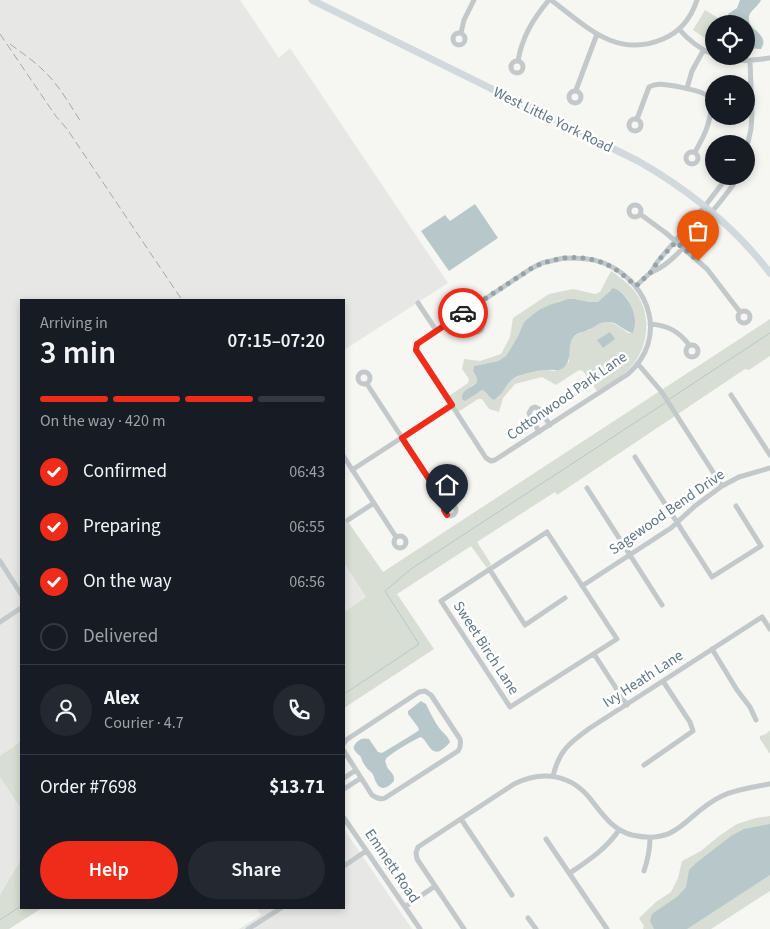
<!DOCTYPE html>
<meta charset="utf-8">
<style>
:root{--surface:#171b24;--page:#242831;--text:#f1f3f6;--muted:#9ea1a6;--line:#363941;--accent:#ef2c19}
body{margin:0;font-family:"Source Sans 3",sans-serif;background:var(--page);color:var(--text);height:100vh;display:flex;flex-direction:column;font-size:19px;white-space:nowrap}
*{box-sizing:border-box;margin:0}
p{font-size:16px;color:var(--muted)}
.icon{flex:none;width:28px;height:28px;fill:none;stroke:currentColor;stroke-width:2;stroke-linecap:round;stroke-linejoin:round}
.map{position:relative;flex:1;overflow:hidden}
.drawer{position:absolute;left:20px;top:299px;width:325px;height:610px;display:flex;flex-direction:column;background:var(--surface);border-radius:0px;box-shadow:0 2px 8px #0003}
.drawer>*{flex:none}
.tools{position:absolute;left:705px;top:15px;display:grid;gap:10px}
.tools a{display:grid;place-items:center;width:50px;height:50px;border-radius:50%;background:var(--surface);box-shadow:0 2px 8px #0003;font-size:25px}
.pin{position:absolute;display:grid;place-items:center;width:42px;height:42px;color:#fff;margin:-51px -21px;border-radius:50% 50% 50% 0;rotate:-45deg;box-shadow:0 0 5px #0007}
.pin .icon{rotate:45deg}
.courier{position:absolute;display:grid;place-items:center;width:50px;height:50px;margin:-25px;border:4px solid #ef2c19;border-radius:50%;background:#fff;color:#222;box-shadow:0 1px 6px #0007}
.overview em{font-style:normal;font-weight:600}
.overview div{display:flex;flex-direction:column-reverse}
.overview{display:flex;align-items:center;justify-content:space-between;height:85px;padding:0 20px}
h1{font-size:32px;font-weight:600;line-height:38px}
.bar{display:grid;grid-template-columns:repeat(4,1fr);gap:8px 5px;align-content:center;height:60px;padding:0 20px}
.bar i{height:6px;border-radius:4px;background:var(--line)}
.bar .on{background:var(--accent)}
.bar p{grid-column:span 4}
.line{display:flex;align-items:center;gap:12px;padding:0 20px;border-top:1px solid var(--line)}
.line div{flex:1}
.round{display:grid;place-items:center;flex:none;width:52px;height:52px;border-radius:26px;background:var(--page)}
ol{padding:0 20px;list-style:none}
li{display:flex;align-items:center;gap:15px;height:55px}
li p{margin-inline-start:auto}
li .icon{padding:5px;border-radius:50%;background:var(--accent);color:#fff;stroke-width:4}
li:last-child{color:var(--muted)}
li i{width:28px;height:28px;border:2px solid var(--line);border-radius:50%}
.cta{display:flex;gap:10px;margin-top:auto;padding:10px 20px}
.cta a{flex:1;height:58px;border-radius:30px;background:var(--accent);color:#fff;font-size:20px;font-weight:600;line-height:58px;text-align:center}
.cta a+a{background:var(--page);color:var(--text)}
.map>svg:first-child{display:block}
</style>
<div class="map">
<svg width="770" height="929" viewBox="0 0 770 929">
<rect width="100%" height="100%" fill="#f6f6f2"/>
<path fill="#e7e7e6" d="M0,0h240l39,58 11,-10 158,235 -104,67v-50h-323v441l-21,15z
M344,563l22,34 -22,15z
M0,777l21,32v50l-21,36z
M344,829l68,100h-173l22,-14 -5,-7h88z"/>
<path fill="#d8ded3" fill-rule="evenodd" d="M705,10l18,11 -1,3h-8v13l-3,5 -18,-12z
M611,271c8,5 15,11 21,17 21,23 18,60 -3,81 -9,9 -21,15 -32,22l-14,-20 -4,-1 -23,15 -14,-8 -27,7 -12,14 -4,14 -10,-3 -7,-10h-4l-20,13 -9,-16 19,-13 1,-4 -7,-10 2,-10 16,2 21,-7 9,-17 3,-19 36,-24 24,-5 22,5 5,-2zM610,290c4,0 9,0 12,3 10,7 16,28 12,39l-3,1h-3c-10,-7 -20,-16 -32,-9 -2,2 -4,4 -6,6 -2,1 -5,1 -8,2 -14,5 -13,17 -13,30l-14,9c-10,-3 -39,3 -46,11 -5,4 -8,11 -11,16h-7l-6,-6 -3,-2 -3,2 -13,-2 11,-8v-4l-4,-7 1,-5 24,-5 8,-5 12,-20 6,-14 8,-7 8,-6 20,-8 15,-2 15,3h8l6,-5z
M770,319v37l-21,14 -4,-1 -188,126 -2,-3 -78,50 14,22 -4,4 -16,-22 -74,48 37,55 -90,59v-96l22,-15 -22,-34v-42l2,-2 37,53z
M770,730v24l-10,-15v-3l6,-2z
M21,741v68l-21,-32v-21z
M770,816v75l-59,38h-68l1,-3 -5,-8 17,-16 15,-10 7,-14 4,-17 19,-10 18,-15 18,-12 19,-6z
M21,859v49h21l-33,21h-9v-34z"/>
<path fill="#b8c8ca" d="M740,0h21c-3,8 -14,11 -12,21 2,10 21,14 12,28l-15,-1v-24h-15l-3,-10 9,-6z
M475,204l23,34 -49,33 -28,-40 24,-16 5,6z
M613,288c16,5 27,30 20,45 -9,-1 -15,-11 -24,-11 -11,-1 -13,5 -21,8 -4,2 -7,2 -11,4 -13,9 -2,25 -14,34 -5,4 -8,1 -14,2 -10,0 -22,3 -31,6 -12,4 -13,18 -24,24 -5,-2 -7,-8 -12,-10l-17,11 -3,-2c-1,-10 10,-11 15,-17v-4l-4,-7 1,-5 24,-5 8,-5 12,-20 6,-14 8,-7 8,-6 12,-5 16,-5h7l15,3h8z
M610,332l5,7 -12,9 -6,-8z
M421,701l5,3c2,5 10,20 14,25 4,5 8,7 10,13 -3,4 -6,6 -10,9 -10,4 -12,-10 -19,-14 -6,2 -33,18 -35,22 -1,2 -1,3 0,4 1,9 9,8 8,18 -4,4 -9,9 -14,6 -5,-3 -5,-10 -8,-14 -3,-3 -6,-5 -8,-9 -1,-1 -3,-6 -3,-7 -5,-6 -12,-8 -3,-16 4,-3 6,-3 11,-2l9,13 4,1 33,-20 4,-3 -1,-3 -10,-13v-3z
M770,824v51l-83,54h-33l-4,-8 2,-7 26,-18 8,-9 3,-17 7,-7 35,-27 13,-7z"/>
<g fill="none" stroke-linecap="round" stroke-linejoin="round">
<path stroke="#b8c8ca" stroke-width="1" d="M668,400l102,-67
M344,694l75,-50 -34,-53 26,-22 254,-166
M0,920l21,-14"/>
<path stroke="#c3c8cb" stroke-width="5" d="M551,0c35,26 65,59 112,39 17,-7 28,-21 34,-39
M679,29c10,12 21,20 35,26
M453 39a6 6 0 1 1 12 0a6 6 0 1 1-12 0Z
M461,33l3,-13 10,-20
M716,56c18,6 35,5 54,2
M511 67a6 6 0 1 1 12 0a6 6 0 1 1-12 0Z
M518,61c4,-24 15,-42 31,-61
M687,88l5,-17 11,-20
M576,90l21,-56
M569 97a6 6 0 1 1 12 0a6 6 0 1 1-12 0Z
M629 125a6 6 0 1 1 12 0a6 6 0 1 1-12 0Z
M637,119l12,-32c8,-5 17,-2 26,-1 8,2 29,5 34,11 2,3 2,7 2,11 -1,17 -8,30 -16,44
M746,151l5,-22 1,-16 -2,-52
M686 158a6 6 0 1 1 12 0a6 6 0 1 1-12 0Z
M629 211a6 6 0 1 1 12 0a6 6 0 1 1-12 0Z
M640,214l26,19 41,36 33,43
M564,258c14,0 28,0 42,6 45,20 62,75 22,110l-133,86 -4,1 -5,-3 -70,-108 1,-6 115,-76 10,-5z
M652,272c23,-10 38,-33 53,-52 12,-14 24,-28 34,-44
M636,286l15,-14 7,-11 47,-55 23,-30
M418,303l18,27
M738 317a6 6 0 1 1 12 0a6 6 0 1 1-12 0Z
M462,314l10,15 6,3 3,-2 2,-5 -11,-18
M650,324c17,1 29,7 39,21
M686 351a6 6 0 1 1 12 0a6 6 0 1 1-12 0Z
M638,364l23,27 61,95
M358 378a6 6 0 1 1 12 0a6 6 0 1 1-12 0Z
M367,384l79,121
M731,395l39,60
M539,432l-10,-19 3,-5 3,-1 4,2 11,16
M344,457l52,80
M635,457l77,120 49,-31 -25,-40
M352,470l100,-65
M587,488l75,117
M444 510a6 6 0 1 1 12 0a6 6 0 1 1-12 0Z
M348,520l26,-17
M547,532l70,107 -107,68 -69,-106z
M394 542a6 6 0 1 1 12 0a6 6 0 1 1-12 0Z
M0,561l21,33
M490,570l35,55 40,-27
M582,586l89,-58 24,-22 27,-20 17,-9 31,-9
M0,622l21,-14
M712,649l25,41 13,17 6,13
M594,654l33,51
M344,743l2,-3 73,-48 6,-1 6,4 29,44c1,5 1,8 -2,12l-73,47c-5,2 -9,0 -13,-3l-28,-44
M644,765l49,-34 -3,-9 -27,-41
M553,776c6,-25 16,-33 37,-48l172,-111 8,12
M344,778l12,-8
M344,789l17,-11
M344,818l76,111
M461,819l51,76
M546,839l61,90
M344,866l22,-15
M644,871c4,-12 6,-21 6,-33
M570,873c19,-13 36,-24 49,-43
M405,907l30,-21
M528,918l8,11
M248,929l33,-21
M464,929l-47,-70 -1,-6 2,-6 96,-63c29,-14 58,-10 78,17 11,14 21,29 40,34 49,11 53,-22 90,-39 15,-7 32,-9 48,-12"/>
<path stroke="#d2d9dc" stroke-width="7" d="M312,0l326,161c51,29 96,65 132,112"/>
<path stroke="#a1aaae" stroke-width="1" stroke-dasharray="8 4" stroke-linecap="butt" d="M0,34l55,81 12,14 115,171
M10,44c12,9 24,17 34,27 15,14 26,34 37,51"/>
</g>
<g fill="none" stroke-linecap="round" stroke-linejoin="round">
<path stroke="#94a3a8" stroke-width="5" stroke-dasharray="0 9" d="M463,313l69,-45c26,-13 57,-15 83,1 7,5 14,11 21,17l15,-14 7,-11 18,-19 22,19"/>
<path stroke="#ef2c19" stroke-width="6" d="M447,515l-3,-5 2,-5 -44,-67 50,-33 -36,-55 1,-6 46,-31"/>
</g>
<g text-anchor="middle" dominant-baseline="central" stroke-width="5" stroke-linejoin="round" paint-order="stroke">
<g font-size="15" fill="#5f7680" stroke="#fff">
<text transform="translate(553 120) rotate(26)">West Little York Road</text>
<text transform="translate(567 396) rotate(-35)">Cottonwood Park Lane</text>
<text transform="translate(667 512) rotate(-35)">Sagewood Bend Drive</text>
<text transform="translate(486 648) rotate(57)">Sweet Birch Lane</text>
<text transform="translate(643 679) rotate(-33)">Ivy Heath Lane</text>
<text transform="translate(392 866) rotate(56)">Emmett Road</text>
</g>
</g>
</svg>
<div class="tools">
<a><svg class="icon" aria-label="locate" viewBox="0 0 24 24"><circle cx="12" cy="12" r="6"/><path d="M12 2v4M12 18v4M2 12h4M18 12h4"/></svg></a>
<a>+</a>
<a>−</a>
</div>
<div class="pin" style="left:698px;top:261px;background:#ea580c"><svg class="icon" aria-label="bag" viewBox="0 0 24 24"><path d="M5 8h14l-1 12H6zM9 8a3 3 0 0 1 6 0"/></svg></div>
<div class="pin" style="left:447px;top:515px;background:#1f2937"><svg class="icon" aria-label="home" viewBox="0 0 24 24"><path d="M3 11l9-7 9 7M6 9v11h12V9"/></svg></div>
<div class="courier" style="left:463px;top:313px"><svg class="icon" aria-label="car" viewBox="0 0 24 24"><path d="M5 17H2v-5l4-1 3-4h7l3 4 3 1v5h-3M9 17h6M6 11h13"/><circle cx="7" cy="17" r="2"/><circle cx="17" cy="17" r="2"/></svg></div>
<section class="drawer">
<div class="overview"><div><h1>3 min</h1><p>Arriving in</p></div><em>07:15–07:20</em></div>
<div class="bar"><i class="on"></i><i class="on"></i><i class="on"></i><i></i><p>On the way · 420 m</p></div>
<ol>
<li><svg class="icon" aria-label="check" viewBox="0 0 24 24"><path d="M5 12l5 5 9-10"/></svg>Confirmed<p>06:43</p></li>
<li><svg class="icon" aria-label="check" viewBox="0 0 24 24"><path d="M5 12l5 5 9-10"/></svg>Preparing<p>06:55</p></li>
<li><svg class="icon" aria-label="check" viewBox="0 0 24 24"><path d="M5 12l5 5 9-10"/></svg>On the way<p>06:56</p></li>
<li><i></i>Delivered</li>
</ol>
<div class="line" style="height:90px"><a class="round"><svg class="icon" aria-label="person" viewBox="0 0 24 24"><circle cx="12" cy="8" r="4"/><path d="M4 21q1-7 8-7t8 7"/></svg></a><div><b>Alex</b><p>Courier · 4.7</p></div><a class="round"><svg class="icon" aria-label="phone" viewBox="0 0 24 24"><path d="M5 4h4l2 5-3 2q2 4 5 5l2-3 5 2v4C11 20 4 13 5 4z"/></svg></a></div>
<div class="line" style="height:65px"><div>Order #7698</div><b>$13.71</b></div>
<div class="cta"><a>Help</a><a>Share</a></div>
</section>
</div>
